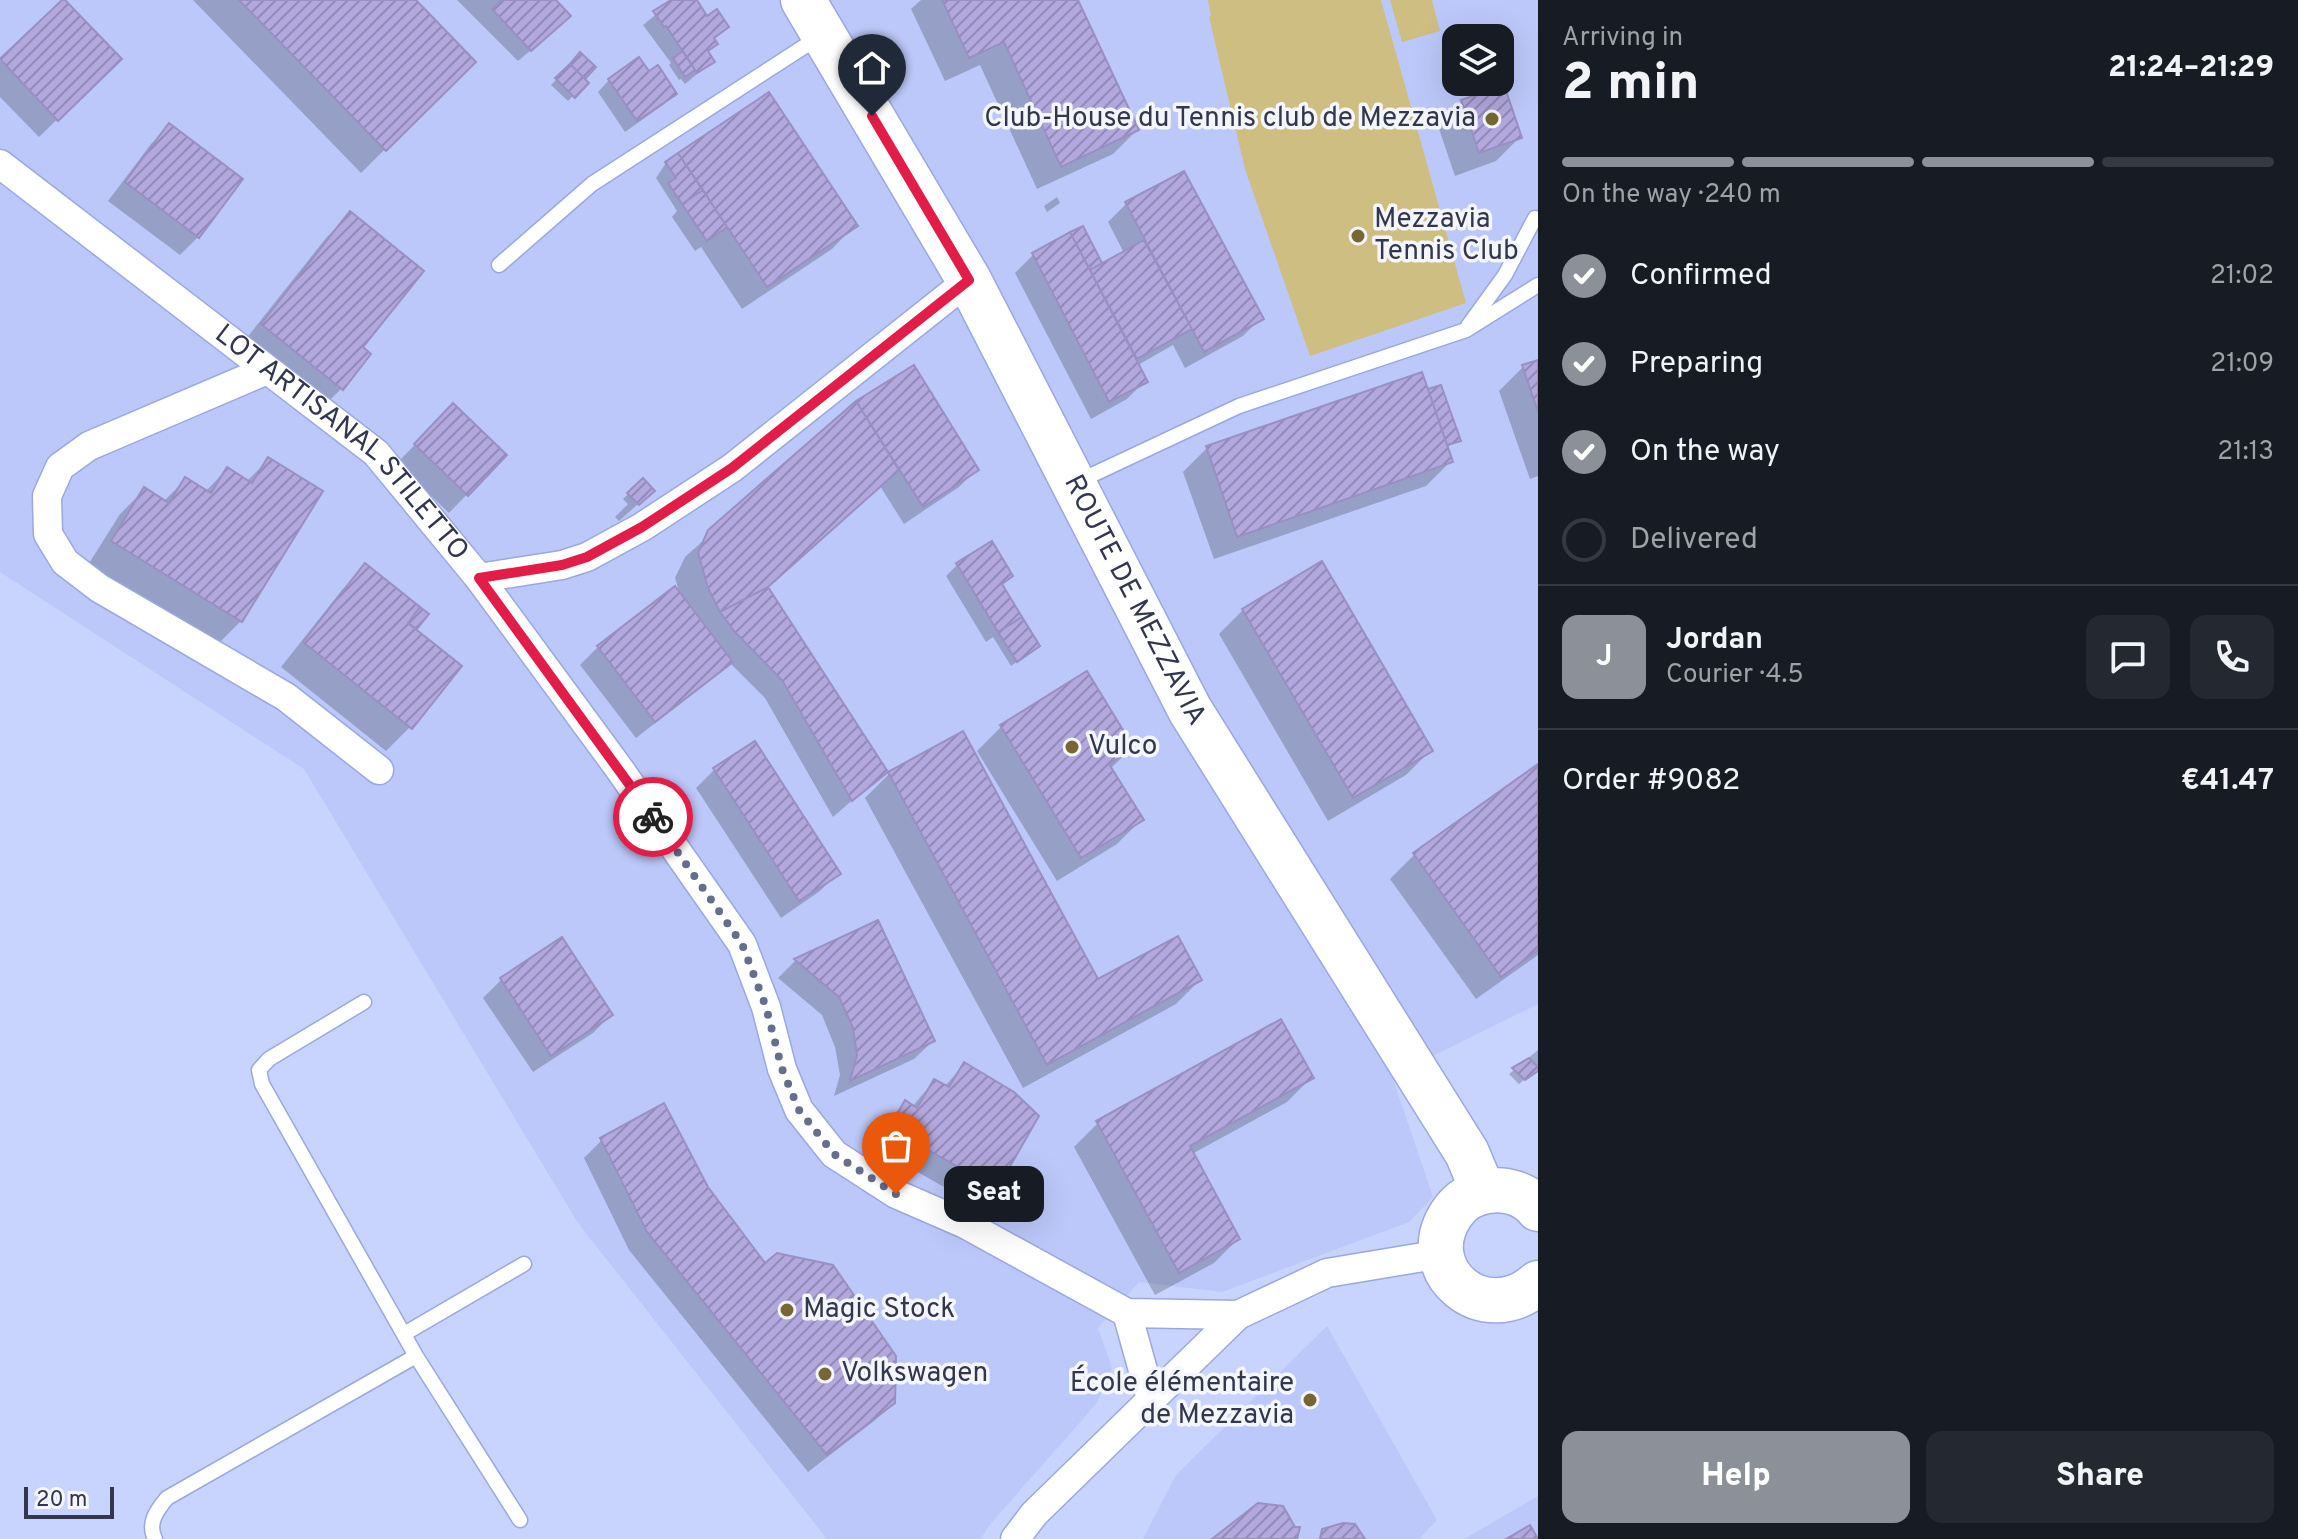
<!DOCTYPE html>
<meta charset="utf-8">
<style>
:root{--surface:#171b24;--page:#242831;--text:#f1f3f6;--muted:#9ea1a6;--line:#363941;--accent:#8c9099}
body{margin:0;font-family:Overpass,sans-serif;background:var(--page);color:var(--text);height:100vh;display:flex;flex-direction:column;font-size:30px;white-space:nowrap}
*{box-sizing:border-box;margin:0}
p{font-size:26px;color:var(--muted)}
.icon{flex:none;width:44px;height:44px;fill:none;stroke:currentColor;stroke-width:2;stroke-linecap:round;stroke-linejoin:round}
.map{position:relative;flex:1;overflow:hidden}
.drawer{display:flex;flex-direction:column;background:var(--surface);width:760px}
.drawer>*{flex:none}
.buttons{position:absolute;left:1442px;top:24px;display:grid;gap:16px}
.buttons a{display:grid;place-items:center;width:72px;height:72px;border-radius:16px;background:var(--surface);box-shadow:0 8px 32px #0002;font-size:40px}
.scale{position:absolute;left:24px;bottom:20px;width:90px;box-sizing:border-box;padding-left:8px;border:4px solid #32374d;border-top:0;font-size:22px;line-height:28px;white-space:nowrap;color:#32374d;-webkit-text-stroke:6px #f4f6fb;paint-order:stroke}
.pin{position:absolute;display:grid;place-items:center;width:68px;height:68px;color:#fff;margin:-82px -34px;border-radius:50% 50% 50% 0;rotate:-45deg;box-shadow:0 0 8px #0007}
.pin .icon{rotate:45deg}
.courier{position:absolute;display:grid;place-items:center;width:80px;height:80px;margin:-40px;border:6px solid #e11d48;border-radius:50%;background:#fff;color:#222;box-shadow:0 2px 10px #0007}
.bubble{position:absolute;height:56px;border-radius:16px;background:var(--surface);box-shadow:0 8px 32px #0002;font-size:26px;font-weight:800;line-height:56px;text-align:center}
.headline em{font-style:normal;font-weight:800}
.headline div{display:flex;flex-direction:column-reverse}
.headline{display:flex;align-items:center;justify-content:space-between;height:136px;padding:0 24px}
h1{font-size:52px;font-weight:800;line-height:60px}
.bar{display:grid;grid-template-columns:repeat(4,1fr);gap:12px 8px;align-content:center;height:96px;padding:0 24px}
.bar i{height:10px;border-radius:6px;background:var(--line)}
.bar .selected{background:var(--accent)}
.bar p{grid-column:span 4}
.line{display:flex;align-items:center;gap:20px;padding:0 24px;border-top:2px solid var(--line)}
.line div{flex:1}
.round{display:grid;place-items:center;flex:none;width:84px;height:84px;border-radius:16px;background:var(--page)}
ol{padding:0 24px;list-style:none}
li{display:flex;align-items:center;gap:24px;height:88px}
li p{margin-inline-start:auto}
li .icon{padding:8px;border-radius:50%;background:var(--accent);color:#fff;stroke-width:4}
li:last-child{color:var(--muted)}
li i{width:44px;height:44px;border:4px solid var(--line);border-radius:50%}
.cta{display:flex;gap:16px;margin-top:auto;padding:16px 24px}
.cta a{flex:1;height:92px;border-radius:16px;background:var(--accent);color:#fff;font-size:32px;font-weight:800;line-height:92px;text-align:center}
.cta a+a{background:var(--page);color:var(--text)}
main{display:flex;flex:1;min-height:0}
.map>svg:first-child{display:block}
</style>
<main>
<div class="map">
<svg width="1538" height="1539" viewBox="0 0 1538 1539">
<defs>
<pattern id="building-hatch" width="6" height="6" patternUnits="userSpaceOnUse" patternTransform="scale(2)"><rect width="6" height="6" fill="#b3a8de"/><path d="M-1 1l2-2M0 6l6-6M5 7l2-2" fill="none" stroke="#928ab6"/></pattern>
</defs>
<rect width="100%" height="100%" fill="#c8d3fe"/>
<path fill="#bcc8f9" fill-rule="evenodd" d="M0,0h1538v1004l-146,72 41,121 -24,25 -187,70 -83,-10 -41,46 14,40 -16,36 -108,123 -7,12h-154l-249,-316 -274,-454 -304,-197zM1456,38h44v44h-44z
M1327,1326l110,194 -18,19h-276l33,-64z
M1538,1496v43h-72v-1z"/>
<path fill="#cfbe82" d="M1208,0h173l85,303 -156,53 -65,-187 -36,-152 2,-1z
M1390,0h42l8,31 -38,11z"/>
<path fill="#0003" d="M193,0h220l60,62 -112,111z
M457,0h96l4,28 -39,33z
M674,0h21l12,19 20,8 -14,13 2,4 -8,8 6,9 -28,23 -4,-5 -2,1 -10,-15 2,-2 -28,-38z
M921,0h155l61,130 -24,24 -76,35 -57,-124 -35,16 -34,-72z
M64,1l55,58 -80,78 -39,-40v-35z
M580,55l2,24 4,4 -18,18 -17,-16z
M648,74l27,19 -12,12 -38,27 -27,-40 11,-12z
M1462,102l58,35 -24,24 -41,15 -17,-50z
M169,126l29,111 -18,18 -72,-54 43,-57z
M666,163l189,62 -23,24 -90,60 -41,-62 -6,4 -23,-34 5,-6 -21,-33z
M1057,197l3,6 -13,9 -3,-6z
M1126,204l135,114 -18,18 -58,32 -12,-23 -35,20 7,16 -18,18 -36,20 -76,-146 18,-18 49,-27 18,34 -7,7 31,-16 -16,-31z
M350,214l10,133 -18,41 -24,24 -80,-63 88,-111z
M1538,362v114l-8,3 -31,-88 24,-24z
M1429,391l29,49 -12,8 4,14 -24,24 -212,73 -31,-87 24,-24z
M857,403l120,66 -18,18 -55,37 -24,-38 -113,102 118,184 -52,45 -68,-119 -36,-36 -17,17 -76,59 -56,-73 18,-18 82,-52 -5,-17 10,-21z
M453,406l52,49 -56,58 -52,-50z
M268,460l-27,161 -24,24 -129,-80 32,-51 24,-24 19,12 22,-22 20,12 22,-23 19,13z
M643,480l4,16 -28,25 -4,-4 13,-13 -5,-5z
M957,565l54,11 -10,10 31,65 -21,15 -18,-29 -7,5 -40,-66z
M366,566l60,48 -13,16 -3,97 -24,24 -105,-84 61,-77z
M1243,610l187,141 -24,24 -78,46 -109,-187z
M1086,674l46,74 -22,21 31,51 -24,24 -60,37 -80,-130 24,-24z
M754,744l84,129 -18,18 -39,27 -85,-130 18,-18z
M1538,766v189l-62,44 -86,-120 24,-24z
M889,774l208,208 103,-2 -24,24 -153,84 -158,-290z
M877,922l56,119 -19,18 -80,37 6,-21 -5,-28 -13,-32 -44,-37 17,-17z
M561,940l50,75 -18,18 -60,39 -50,-74 18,-18z
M1538,1050v18l-19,16 -10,-10z
M964,1065l72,52 -41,71 -18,18 -75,-43 -16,15 -24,-14 25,-43 18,-18 7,4 22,-26 10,6z
M1311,1078l-24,24 -95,52 46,85 -24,24 -59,32 -81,-148 24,-24z
M602,1140l104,48 59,77 128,137 -19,19 -66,51 -179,-222 -45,-92z"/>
<path fill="url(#building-hatch)" stroke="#9a8fc3" stroke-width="2" d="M62,0h3l57,59 -64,62 -58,-62z
M239,0h177l60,62 -90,89z
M502,0h54l15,16 -40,35 -39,-42z
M671,0h26l10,16 10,-7 12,18 -15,11 4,6 -10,7 7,11 -18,11 -31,-47 -2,1 -11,-16z
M942,0h136l61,130 -78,37 -57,-125 -35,16z
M683,51l12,19 -10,7 -12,-19z
M580,52l16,15 -11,12 -15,-15z
M639,57l10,14 9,-6 19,29 -40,27 -29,-42z
M570,64l19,19 -14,15 -20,-20z
M1504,85l18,53 -43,15 -18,-53z
M769,92l89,134 -91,61 -89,-134z
M169,123l74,56 -44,59 -74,-56z
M678,153l25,37 -21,14 -14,-21 8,-5 -11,-16z
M1184,171l80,148 -60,33 -79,-150z
M703,190l24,37 -20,14 -25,-37z
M350,211l74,60 -61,76 8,7 -28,36 -82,-66z
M1083,226l19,37 -12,7 -20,-38z
M1070,232l78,150 -39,20 -77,-149z
M1144,240l48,89 -55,30 -47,-89z
M1538,360v52l-16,-47z
M914,365l65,105 -56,37 -67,-106z
M1422,372l31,90 -216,75 -31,-91z
M1441,385l20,56 -14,4 -19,-56z
M856,401l43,69 -131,117 -48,25 -12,-24 -10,-35 10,-23z
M453,403l54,52 -39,41 -54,-52z
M268,457l55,34 -81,131 -131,-81 33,-54 25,16 16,-26 26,16 16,-26 25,16z
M643,478l12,13 -16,14 -12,-12z
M992,541l21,35 -11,8 20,33 -24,15 -42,-69z
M1322,561l111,190 -80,47 -111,-189z
M365,563l55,44 -12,16 54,43 -50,63 -109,-87z
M675,586l58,76 -78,60 -58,-76z
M768,587l120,185 -36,29 -70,-121 -47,-48 -15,-20z
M420,607l9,7 -12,15 -9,-6z
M1022,617l18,29 -23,16 -19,-30z
M1087,671l47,77 -25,16 35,56 -63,38 -81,-133z
M963,731l135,248 80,-43 24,44 -155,85 -159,-293z
M755,741l86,133 -42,27 -86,-133z
M1538,764v186l-37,27 -88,-124z
M878,920l57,121 -85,40 7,-26 -4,-27 -14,-31 -45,-38z
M562,937l51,78 -62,41 -51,-78z
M1281,1019l33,59 -124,68 50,93 -61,34 -83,-152z
M1529,1058l9,9v4l-13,9 -13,-12z
M964,1062l50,30 25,24 -42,73 -81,-46 -10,18 -27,-15 26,-46 12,8 17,-29 15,8z
M664,1103l44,84 57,76 12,-10 56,12 63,91 -1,47 -68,52 -180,-223 -47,-94z
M1258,1503l25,3 12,21h5l-3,12h-85z
M1343,1523l12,1 10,15h-45l2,-10z
M1530,1525l8,14h-32z"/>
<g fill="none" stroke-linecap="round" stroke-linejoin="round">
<defs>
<path id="lane" d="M499,265l93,-81 227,-147
M1468,326l37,-51 30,-57
M1077,482l162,-76 227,-76 72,-45
M364,1002l-95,57 -10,11 3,14 154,272 104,164
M404,1334l120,-70
M155,1539c-8,-16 2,-29 12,-41l249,-142"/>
<g id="street">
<path id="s1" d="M0,164l376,289 103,125 139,189 124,177 24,63 16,62 17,41 35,44 62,40 69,30 162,89 111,2"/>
<path d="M267,370l-178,76 -29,21 -13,29 1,38 17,28 34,26 187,109 93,73"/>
<path d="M479,578l83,-13 25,-8 55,-30 90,-59 237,-188"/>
<path d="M1127,1313l24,86"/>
<path d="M1015,1539l19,-25 204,-199 89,-42 114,-19"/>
</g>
<g id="primary">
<path id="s2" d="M803,0l166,280 221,430 277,443 16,38"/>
<path d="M1538,1209c-12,-15 -32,-21 -50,-18 -15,2 -28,10 -36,22 -39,57 32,118 86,70"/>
</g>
</defs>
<use href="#lane" stroke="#9ba8dc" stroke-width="17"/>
<use href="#street" stroke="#9ba8dc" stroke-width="31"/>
<use href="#primary" stroke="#9ba8dc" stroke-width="47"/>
<use href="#lane" stroke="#fff" stroke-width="14"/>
<use href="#street" stroke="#fff" stroke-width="28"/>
<use href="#primary" stroke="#fff" stroke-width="44"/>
</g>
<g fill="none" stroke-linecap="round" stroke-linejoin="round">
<path stroke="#666e8b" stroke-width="8" stroke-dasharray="0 14.4" d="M653,817l89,127 24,63 16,62 17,41 35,44 62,40"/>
<path stroke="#e11d48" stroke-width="10" d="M653,817l-174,-239 83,-13 25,-8 55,-30 90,-59 237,-188 -97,-164"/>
</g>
<g fill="#766735" stroke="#f4f6fb" stroke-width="3">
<circle cx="1492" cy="119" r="8"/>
<circle cx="1358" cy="236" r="8"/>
<circle cx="1072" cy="747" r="8"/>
<circle cx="787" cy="1310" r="8"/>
<circle cx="825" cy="1374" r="8"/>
<circle cx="1310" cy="1400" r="8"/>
</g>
<g text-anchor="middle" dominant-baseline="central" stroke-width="7" stroke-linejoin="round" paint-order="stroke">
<g font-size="28" fill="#32374d" stroke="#f4f6fb" text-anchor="start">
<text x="1476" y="119" text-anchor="end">Club-House du Tennis club de Mezzavia</text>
<text x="1374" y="220">Mezzavia<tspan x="1374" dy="32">Tennis Club</tspan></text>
<text x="1088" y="747">Vulco</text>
<text x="803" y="1310">Magic Stock</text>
<text x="841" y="1374">Volkswagen</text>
<text x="1294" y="1384" text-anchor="end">École élémentaire<tspan x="1294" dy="32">de Mezzavia</tspan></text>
</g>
<g font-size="28" fill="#32374d" stroke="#f4f6fb">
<text stroke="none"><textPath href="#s1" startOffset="442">LOT ARTISANAL STILETTO</textPath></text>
<text stroke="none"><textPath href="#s2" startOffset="686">ROUTE DE MEZZAVIA</textPath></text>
</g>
</g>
</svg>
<div class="buttons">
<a><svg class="icon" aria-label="layers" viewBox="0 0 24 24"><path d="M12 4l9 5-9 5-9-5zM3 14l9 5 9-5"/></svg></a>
</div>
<div class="scale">20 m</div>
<div class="pin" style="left:896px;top:1194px;background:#ea580c"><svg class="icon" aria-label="bag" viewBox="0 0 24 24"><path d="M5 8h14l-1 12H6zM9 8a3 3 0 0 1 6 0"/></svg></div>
<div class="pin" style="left:872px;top:116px;background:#1f2937"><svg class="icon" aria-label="home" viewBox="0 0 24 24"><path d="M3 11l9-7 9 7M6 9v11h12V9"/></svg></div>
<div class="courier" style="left:653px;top:817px"><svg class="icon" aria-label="bike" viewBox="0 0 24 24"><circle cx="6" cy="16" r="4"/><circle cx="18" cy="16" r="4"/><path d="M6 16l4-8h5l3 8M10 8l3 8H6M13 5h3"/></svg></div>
<div class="bubble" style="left:944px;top:1166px;width:100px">Seat</div>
</div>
<section class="drawer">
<div class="headline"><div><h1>2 min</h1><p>Arriving in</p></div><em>21:24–21:29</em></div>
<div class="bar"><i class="selected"></i><i class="selected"></i><i class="selected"></i><i></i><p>On the way · 240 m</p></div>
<ol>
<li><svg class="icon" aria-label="check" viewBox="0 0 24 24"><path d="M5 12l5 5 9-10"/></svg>Confirmed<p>21:02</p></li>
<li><svg class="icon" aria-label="check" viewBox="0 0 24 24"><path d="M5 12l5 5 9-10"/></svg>Preparing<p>21:09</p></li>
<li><svg class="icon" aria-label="check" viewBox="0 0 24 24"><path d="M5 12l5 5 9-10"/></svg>On the way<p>21:13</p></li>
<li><i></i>Delivered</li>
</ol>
<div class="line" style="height:144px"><b class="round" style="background:var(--accent);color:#fff">J</b><div><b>Jordan</b><p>Courier · 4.5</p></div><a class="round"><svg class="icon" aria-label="chat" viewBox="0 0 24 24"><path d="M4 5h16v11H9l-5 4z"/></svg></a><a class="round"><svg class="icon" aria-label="phone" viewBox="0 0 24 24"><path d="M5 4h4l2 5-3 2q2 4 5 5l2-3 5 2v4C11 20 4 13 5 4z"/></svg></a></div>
<div class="line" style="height:104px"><div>Order #9082</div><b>€41.47</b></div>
<div class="cta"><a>Help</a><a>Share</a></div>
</section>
</main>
